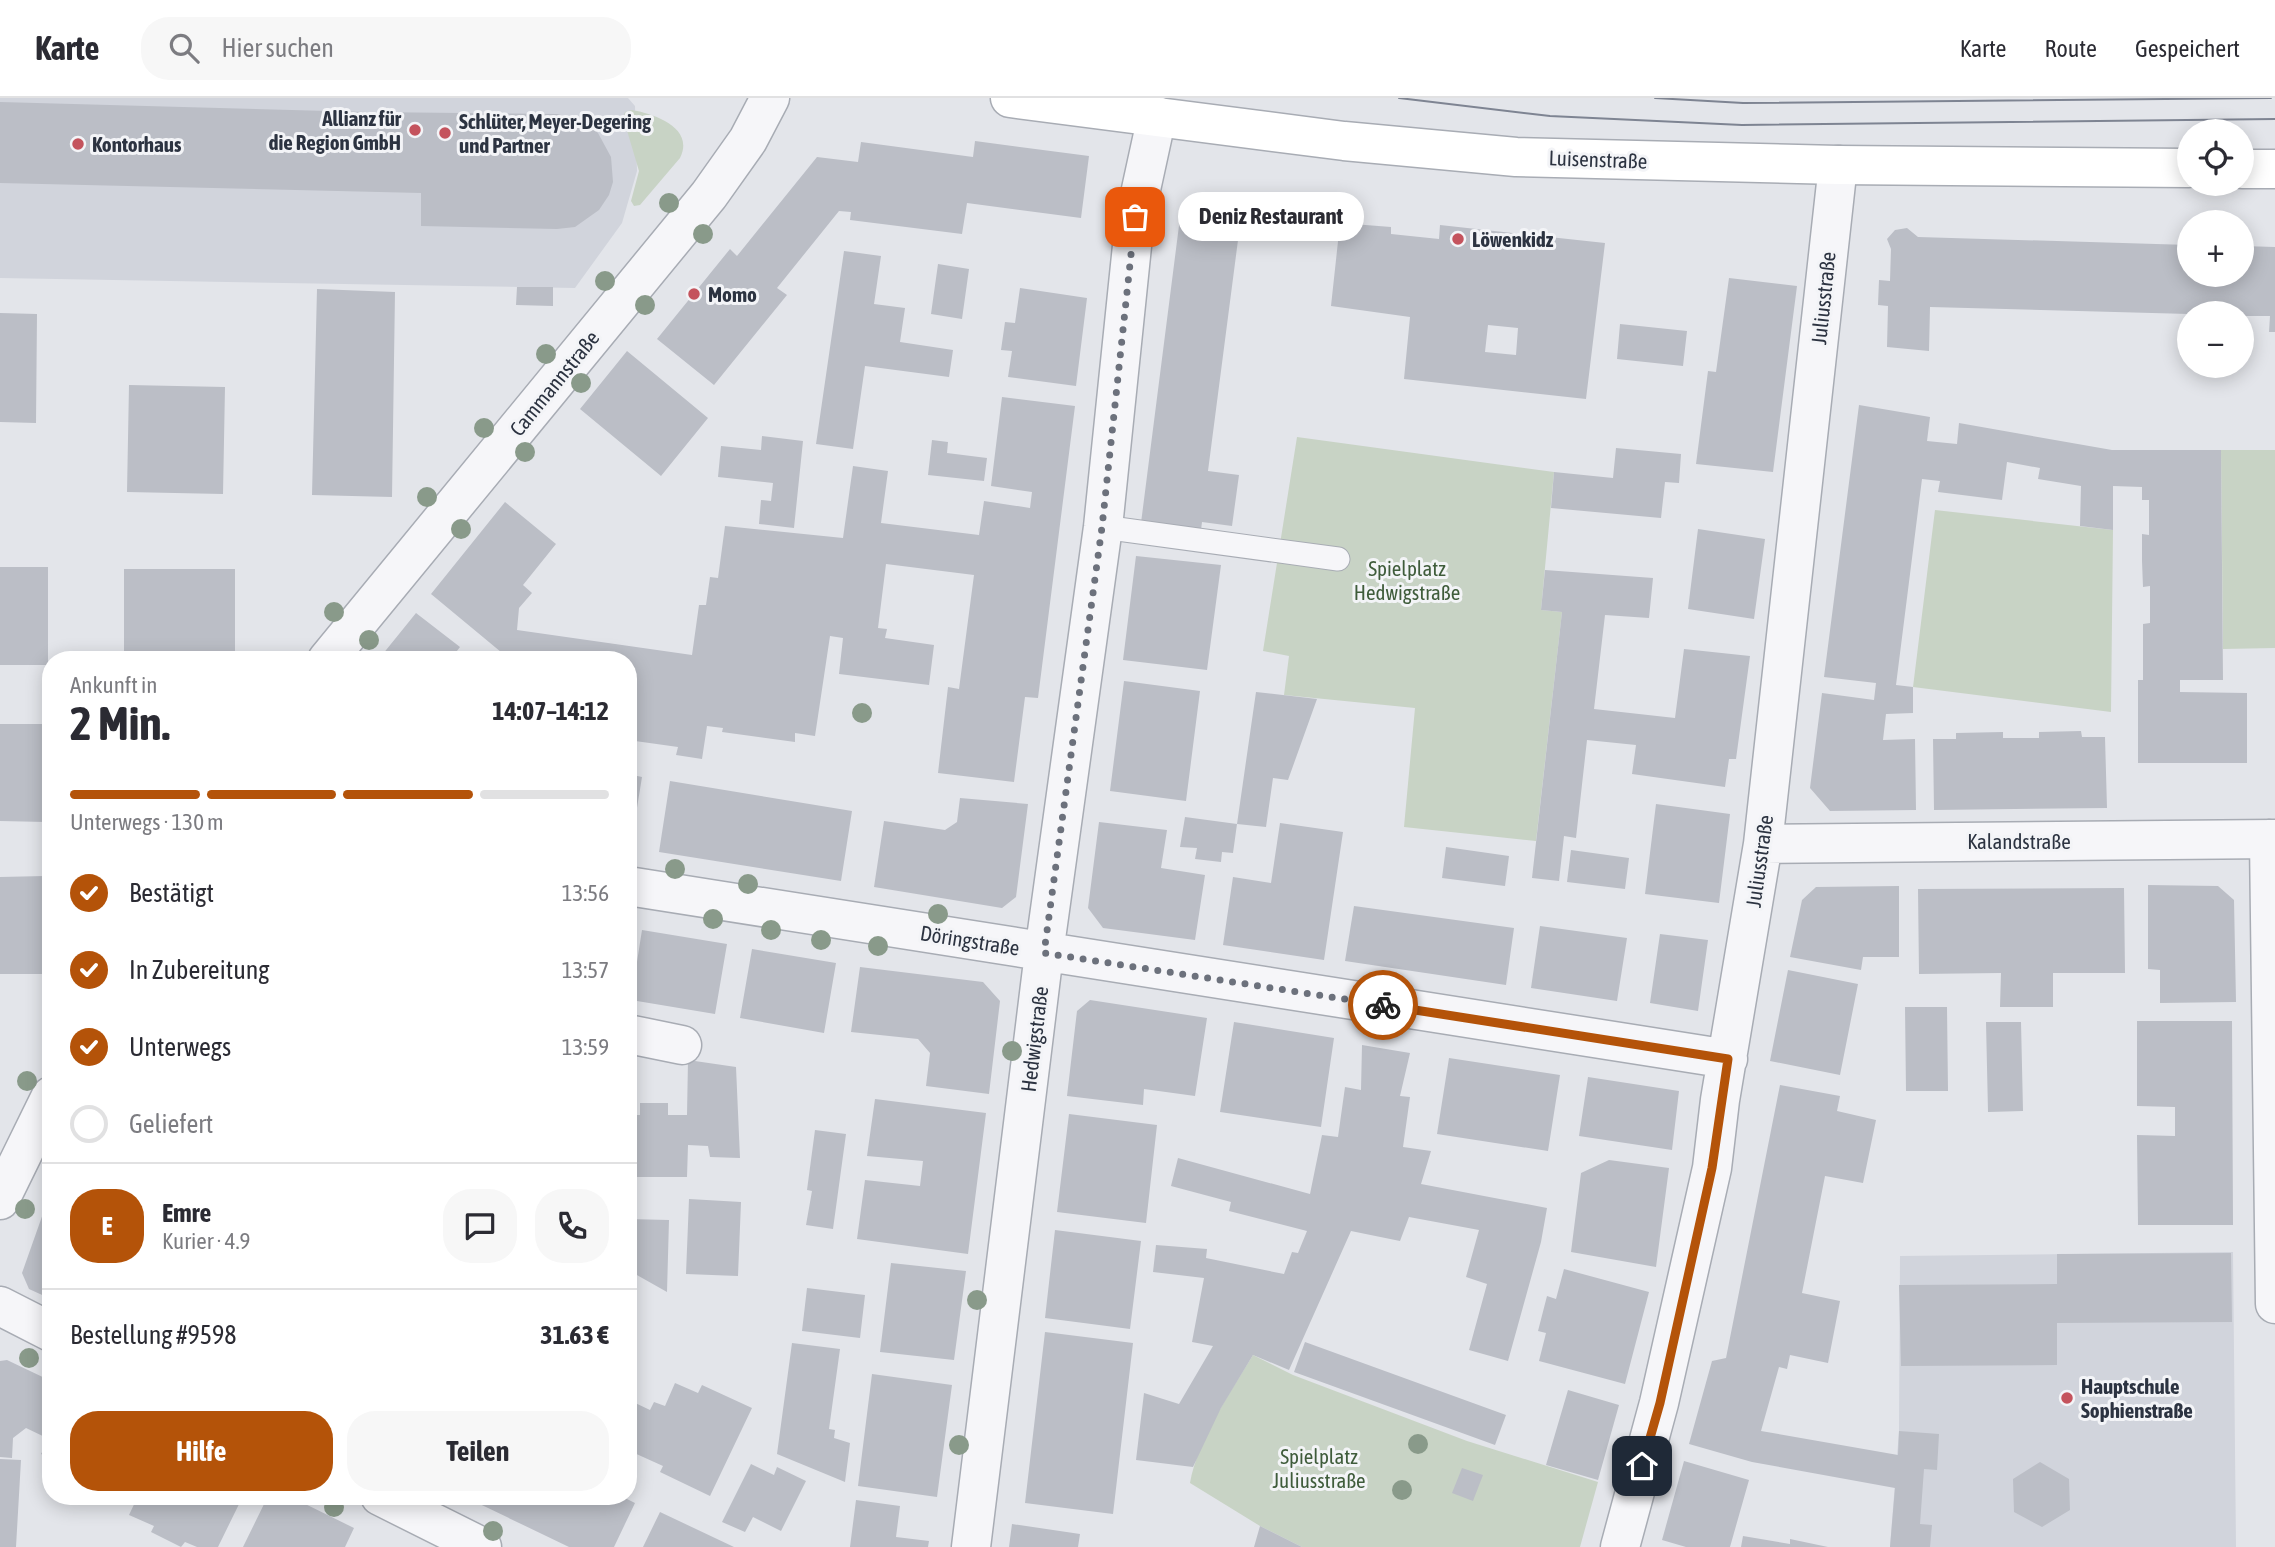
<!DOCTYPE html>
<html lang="de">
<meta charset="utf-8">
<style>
:root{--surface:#fff;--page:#f7f7f7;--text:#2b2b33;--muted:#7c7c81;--line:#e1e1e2;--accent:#b45309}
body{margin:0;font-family:"Asap Condensed",sans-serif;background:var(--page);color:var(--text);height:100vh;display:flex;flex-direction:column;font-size:26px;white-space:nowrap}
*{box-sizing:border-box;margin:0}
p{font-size:23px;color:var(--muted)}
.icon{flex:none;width:38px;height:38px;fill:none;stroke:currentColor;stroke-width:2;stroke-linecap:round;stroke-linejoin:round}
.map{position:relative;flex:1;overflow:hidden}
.details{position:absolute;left:42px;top:553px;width:595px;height:854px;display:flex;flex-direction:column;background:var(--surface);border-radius:28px;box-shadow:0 4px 18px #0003}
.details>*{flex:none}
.buttons{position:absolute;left:2177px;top:21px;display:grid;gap:14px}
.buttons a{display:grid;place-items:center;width:77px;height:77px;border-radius:50%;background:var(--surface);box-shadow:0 4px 18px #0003;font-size:35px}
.pin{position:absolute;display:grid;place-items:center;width:60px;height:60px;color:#fff;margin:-30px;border-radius:14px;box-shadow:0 4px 10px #0006}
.courier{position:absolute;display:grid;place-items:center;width:70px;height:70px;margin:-35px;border:5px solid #b45309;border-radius:50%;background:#fff;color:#222;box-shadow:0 2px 9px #0007}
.bubble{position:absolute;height:49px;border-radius:24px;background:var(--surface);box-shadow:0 4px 18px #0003;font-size:23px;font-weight:700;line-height:49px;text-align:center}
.headline em{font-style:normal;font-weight:700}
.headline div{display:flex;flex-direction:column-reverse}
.headline{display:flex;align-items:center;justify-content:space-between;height:119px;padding:0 28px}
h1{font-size:46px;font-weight:700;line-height:52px}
.bar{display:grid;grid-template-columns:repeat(4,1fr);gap:10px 7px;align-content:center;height:84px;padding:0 28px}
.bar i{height:9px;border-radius:5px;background:var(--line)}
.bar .current{background:var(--accent)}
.bar p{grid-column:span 4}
.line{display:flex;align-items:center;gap:18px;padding:0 28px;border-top:2px solid var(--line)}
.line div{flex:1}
.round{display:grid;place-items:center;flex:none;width:74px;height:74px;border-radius:28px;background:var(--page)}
ol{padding:0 28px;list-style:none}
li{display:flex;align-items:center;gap:21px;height:77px}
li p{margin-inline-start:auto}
li .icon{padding:7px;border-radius:50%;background:var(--accent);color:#fff;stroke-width:4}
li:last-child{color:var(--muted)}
li i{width:38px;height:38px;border:4px solid var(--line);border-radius:50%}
.button{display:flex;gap:14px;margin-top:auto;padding:14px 28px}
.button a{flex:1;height:80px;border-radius:28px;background:var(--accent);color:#fff;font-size:28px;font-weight:700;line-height:80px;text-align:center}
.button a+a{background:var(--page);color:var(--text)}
header{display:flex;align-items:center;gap:42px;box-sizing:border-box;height:98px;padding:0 35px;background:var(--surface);border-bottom:2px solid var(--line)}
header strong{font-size:33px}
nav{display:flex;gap:38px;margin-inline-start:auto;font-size:24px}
.search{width:490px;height:63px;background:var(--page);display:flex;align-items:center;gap:18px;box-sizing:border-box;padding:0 24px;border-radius:28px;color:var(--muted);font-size:26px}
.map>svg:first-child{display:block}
</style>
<header>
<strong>Karte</strong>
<div class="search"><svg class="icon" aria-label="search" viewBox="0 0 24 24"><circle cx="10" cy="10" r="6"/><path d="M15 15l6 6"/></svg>Hier suchen</div>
<nav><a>Karte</a><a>Route</a><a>Gespeichert</a></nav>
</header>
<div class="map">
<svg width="2275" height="1449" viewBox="0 0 2275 1449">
<rect width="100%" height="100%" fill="#e3e5ea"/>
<path fill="#d1d4dc" d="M0,0h628l7,8 2,65 -15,52 -47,65 -575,-10z
M2233,1154l3,295h-346l9,-116 1,-175z"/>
<path fill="#c8d3c5" d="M632,12c23,4 63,18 48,48l-40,47 -6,1 -3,-5 8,-30 -16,-54 2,-5z
M1297,339l257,35 -13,138 21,2 -26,229 -132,-14 11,-119 -131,-13 5,-39 -26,-5z
M2221,352h54v198l-52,1z
M1935,412l178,20 -2,182 -198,-25z
M1253,1257l40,20 174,66 131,41 -18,65h-278l-42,-21 -70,-43c8,-44 40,-90 63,-128z"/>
<path fill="#bbbec6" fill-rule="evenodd" d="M0,4l366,10 191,2 29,8 12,11 13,24 2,25 -4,13 -10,15 -24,17 -18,2 -136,-3v-33l-421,-10z
M975,43l114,15 -8,62 -114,-15 -5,31 -112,-14 1,-8 -12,-1 -62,77 10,7 -73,90 -57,-46 73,-90 7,7 80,-99 41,5 3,-20 112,15z
M1181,112l60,7 -33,254 31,4 -7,51 -30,-4 -1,8 -60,-7z
M1340,125l51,4v7l48,5 1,-14 165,18 -19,156 -182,-20 6,-62 -79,-11zM1488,227l30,3 -2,27 -31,-3z
M1907,130l11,9 271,8v30h53v-29l33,1v85h-6l1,-16h-28v-3l-53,1 -259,-7 -1,44 -42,-4 1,-41 -10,-1 1,-25 11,1 1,-32 -4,-10 8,-9z
M844,153l37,5 -7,48 31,4 -5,34 53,8 -4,27 -84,-11 -12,83 -37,-5z
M938,166l31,5 -7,50 -31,-5z
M1729,180l68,8 -24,186 -77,-8 12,-93 8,1z
M517,189h36v19l-37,-1z
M1020,190l67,10 -11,88 -68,-9 4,-26 -11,-1 4,-28 10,1z
M317,191l78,3 -3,205 -80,-2z
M0,215l37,1 -1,109 -36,-1z
M1620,226l67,7 -4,35 -66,-7z
M627,253l81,67 -47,58 -81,-67z
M129,287l96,2 -2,107 -96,-2z
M1002,299l73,9 -37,292 -13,-1 -11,85 -76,-9 10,-86 11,2 15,-114 -88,-11 -8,64 9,1 -2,9 49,7 -5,40 -90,-11 4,-36 -13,-2 -15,100 -20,-3v9l-73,-10 1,-4 -16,-2 -5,33 -26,-4 2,-8 -50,-7v-80h-121v-3l-76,-63 74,-92 51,42 -33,41 9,8 -13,15 -2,22 175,25 7,-50h7l4,-28 8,1 7,-52 118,12 10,-72 35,5 -7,52 98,12 5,-34 46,7 2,-16 -41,-6z
M1859,307l71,12 -3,24 30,3 2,-21 153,27h109l2,230h-43v12l67,1v70h-109v-83h5v-56l7,-1v-37l-7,1 -1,-26v-27l7,1v-35h-7v-13l-29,-1v44l-33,-4 1,-40 -43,-7 2,-11 -33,-6 -5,38 -64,-8 2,-11 -18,-2 -26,206 17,2v26l-27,1 -3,26 32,-1 1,71 -86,1 -20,-23 12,-95 52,7 2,-17 -52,-6z
M762,338l41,5 -9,87 -35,-4 2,-24 10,1 2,-18 -55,-6 3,-31 40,4z
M932,342l16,2 -1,11 40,5 -3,23 -56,-6z
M1616,350l65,6 -2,29 -14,-1 -4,36 -110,-10 3,-36 59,6z
M1698,431l67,10 -11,80 -66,-10z
M1136,458l85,9 -14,105 -84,-10z
M0,469h48v98h-48z
M124,471h111v91h-111z
M1545,472l108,8 -4,40 -44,-3 -11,94 81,9 9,-69 66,7 -14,103h-7l-4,28 -93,-13 4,-29 -49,-5 -11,98 -12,-2 -5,45 -27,-3 30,-266 -21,-2z
M416,515l44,34 -10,13h-72z
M1124,583l76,10 -14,110 -76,-10z
M1256,594l61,7 -29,81 -15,-2 -7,49 -29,-3z
M0,626h47l-1,98 -46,-1z
M2081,633l1,6h23l2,71 -173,2 -1,-71h23v-6l47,-1v6h36v-6z
M628,676l14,3 -12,74h-2z
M670,683l182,30 -11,70 -182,-29z
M960,700l68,6 -12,93 -14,11 -128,-21 10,-66 61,9 12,-8z
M1656,706l74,10 -11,89 -74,-9z
M1185,719l52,7 -4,29 -11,-1 -1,10 -26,-3 2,-11 -17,-1z
M1099,724l68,8 -6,38 44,7 -10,65 -92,-12 -15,-20z
M1280,725l63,9 -19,128 -101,-15 10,-68 38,6z
M1446,749l63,9 -4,30 -63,-8z
M1571,752l58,8 -4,31 -58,-7z
M45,778l2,98h-47v-97z
M2148,787l70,1 16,14 2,102 -76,1v-33l-12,-1z
M1899,788v71h-36l-2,13 -71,-13 12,-57 14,-13z
M2124,790l1,85h-72v34h-53l1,-34 -82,1 -1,-85z
M1354,808l160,22 -8,57 -161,-24z
M1540,828l87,12 -10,63 -86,-13z
M642,832l85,14 -12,70 -84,-14z
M1660,836l48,6 -10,71 -48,-8z
M752,851l84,14 -12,70 -84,-15z
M860,869l123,15 17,19 -11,93 -63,-8 4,-33 -12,-14 -67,-7z
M1788,872l70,14 -18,91 -70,-14z
M1090,902l117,18 -12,78 -51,-7 -1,16 -76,-9 10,-85z
M1905,909h42l1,84h-42z
M2137,923h95l1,204h-95l-1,-90 38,1v-29l-38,-1z
M1234,924l100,16 -13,89 -101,-15z
M1986,924h35l2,89 -35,1z
M1362,947l48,8 -10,43 10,1 -7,50 28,4 -10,33 126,24 -6,34 -33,119 -39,-11 18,-66 -21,-7 13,-47 -70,-13 -9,24 -49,-10 -62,139 -36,-15 -32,53 -28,59 -57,-7 8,-67 35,11 34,-58 -21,-4 12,-64 -51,-6 3,-27 51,4 -1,9 78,16 8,-22 6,1 9,-22 -78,-20 2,-9 -60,-16 7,-28 132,36 12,-59 16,2 7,-50 16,3z
M1449,960l111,17 -12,76 -111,-17z
M688,962l48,7 4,91 -30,-1 -2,-11 -20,-1 -1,32h-59v-62h12v-12h28v12h19z
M1588,979l91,14 -7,59 -93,-14z
M1780,987l60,11 -3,15 39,9 -13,63 -38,-7 -23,117 38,8 -12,62 -38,-8 -3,14 -8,-2 -18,64 137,24 1,-24 40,3 -2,36 -13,-1 -4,55 12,1 -2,22h-40l5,-59 -143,-26 -63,-18 23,-83 14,-3z
M875,1001l111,14 -18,141 -111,-15 8,-59 55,6 3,-25 -56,-5z
M1069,1016l88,11 -11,98 -89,-11z
M815,1032l31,4 -13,95 -27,-4 6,-34 -5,-1z
M1609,1062l60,8 -13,99 -85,-15 10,-79z
M51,1093v108l-22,-10 -7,-16z
M689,1101l52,3 -3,74 -52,-2z
M628,1121l41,1 -2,72 -39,-22z
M1055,1132l86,11 -11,88 -85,-11z
M2231,1155l1,69 -175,1v42l-156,1 -2,-81 158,-1v-30z
M891,1165l75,8 -12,89 -74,-8z
M1564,1171l85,23 -24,92 -86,-23 7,-28 -8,-2 9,-35 9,3z
M807,1190l58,7 -5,43 -58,-7z
M1045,1234l88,11 -20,171 -88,-11z
M1305,1244l201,73 -11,30 -201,-73z
M792,1245l48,6 -11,80 6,1 -1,8 16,5 -5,39 -68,-28z
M7,1262l44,21v78l-10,-5 8,-15 -23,-11 -13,10 -1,20 -12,-1v-96z
M872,1276l80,11 -15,112 -79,-11z
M675,1285l23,10 4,-8 50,23 -42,88 -50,-24 3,-6 -31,-14 -1,-8 -3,-2v-36l3,-5 19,9 4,-8 11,4z
M1568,1292l51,15 -21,75 -52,-15z
M0,1361l21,1 -5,87h-16z
M1684,1363l65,19 -19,67h-44l-24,-7z
M2040,1364l29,17 1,31 -28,17 -28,-15 -1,-33z
M751,1366l23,11 3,-8 29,14 -25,50 -28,-14 -8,15 -23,-10z
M1462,1370l21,7 -10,26 -21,-8z
M138,1398h105l-25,51h-21l-12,-5 -4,5 -30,-15 3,-6 -25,-11z
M268,1398h21l65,32 -9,19h-102z
M463,1398h158l14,7 -21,44h-45z
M856,1402l44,6 -4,31 33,4 -1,6h-78z
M660,1414l74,35h-91z
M1012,1426l68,10 -2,13h-69z
M1260,1428l42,21h-48z
M1743,1438l47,8v-5l38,8h-87z"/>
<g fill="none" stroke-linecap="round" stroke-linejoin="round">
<defs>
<path id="service" d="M1103,429l235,32"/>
<path id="minor" d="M327,562l382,-465 39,-55 22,-42
M2269,741l6,465
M1763,746l512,-5
M628,788l1100,173
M628,936l54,11
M0,1102l51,-104
M0,1208l51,26
M380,1398l102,51
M971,1449l73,-594 59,-426 32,-310 22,-101
M1620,1449l39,-144 53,-235 8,-68 43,-256 75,-679"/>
<path id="secondary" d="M1010,0l334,43 172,16 322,8 351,3
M2242,71h33"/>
</defs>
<use href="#service" stroke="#a8acb4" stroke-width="25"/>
<use href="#minor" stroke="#a8acb4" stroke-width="41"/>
<use href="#secondary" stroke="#a8acb4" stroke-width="41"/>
<use href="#service" stroke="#f6f6f9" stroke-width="23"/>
<use href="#minor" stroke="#f6f6f9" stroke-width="38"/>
<use href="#secondary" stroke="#fff" stroke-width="38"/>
<path stroke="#7e8492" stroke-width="2" d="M1399,0l151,18 192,9 533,-6
M1655,0l88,5 528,-5"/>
</g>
<g fill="#899a8a">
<circle cx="669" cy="105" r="10"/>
<circle cx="703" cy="136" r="10"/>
<circle cx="605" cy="183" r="10"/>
<circle cx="645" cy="207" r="10"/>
<circle cx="546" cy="256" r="10"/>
<circle cx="581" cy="285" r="10"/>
<circle cx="484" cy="330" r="10"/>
<circle cx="525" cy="354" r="10"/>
<circle cx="427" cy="399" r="10"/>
<circle cx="461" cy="431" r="10"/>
<circle cx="334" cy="514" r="10"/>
<circle cx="369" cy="542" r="10"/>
<circle cx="862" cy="615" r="10"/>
<circle cx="675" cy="771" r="10"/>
<circle cx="748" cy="786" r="10"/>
<circle cx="938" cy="816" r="10"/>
<circle cx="713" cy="821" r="10"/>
<circle cx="771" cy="832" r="10"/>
<circle cx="821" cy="842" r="10"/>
<circle cx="878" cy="848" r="10"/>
<circle cx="1012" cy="953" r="10"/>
<circle cx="27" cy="983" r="10"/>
<circle cx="25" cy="1111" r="10"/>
<circle cx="977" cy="1202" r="10"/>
<circle cx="29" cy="1260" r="10"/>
<circle cx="1418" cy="1346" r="10"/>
<circle cx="959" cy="1347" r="10"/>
<circle cx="1402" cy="1392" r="10"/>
<circle cx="334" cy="1409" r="10"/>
<circle cx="493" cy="1433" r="10"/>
</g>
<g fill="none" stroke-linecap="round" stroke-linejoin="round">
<path stroke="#6c717c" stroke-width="7" stroke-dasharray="0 12.6" d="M1135,119l-33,310 -58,426 339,52"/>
<path stroke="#b45309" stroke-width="9" d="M1383,907l345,54 -16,109 -52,235 -18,63"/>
</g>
<g fill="#c4535d" stroke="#f3f4f7" stroke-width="2.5">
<circle cx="415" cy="32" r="7"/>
<circle cx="445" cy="35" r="7"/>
<circle cx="78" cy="46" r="7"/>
<circle cx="1458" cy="141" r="7"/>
<circle cx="694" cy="196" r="7"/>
<circle cx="2067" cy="1300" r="7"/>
</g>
<g text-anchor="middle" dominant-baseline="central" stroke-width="6" stroke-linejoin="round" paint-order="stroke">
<g font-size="21" font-weight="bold" fill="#2c3341" stroke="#f3f4f7" text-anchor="start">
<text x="401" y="20" text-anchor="end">Allianz für<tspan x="401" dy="24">die Region GmbH</tspan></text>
<text x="459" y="23">Schlüter, Meyer-Degering<tspan x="459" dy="24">und Partner</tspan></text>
<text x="92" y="46">Kontorhaus</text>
<text x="1472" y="141">Löwenkidz</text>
<text x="708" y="196">Momo</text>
<text x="2081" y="1288">Hauptschule<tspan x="2081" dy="24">Sophienstraße</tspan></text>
</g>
<g font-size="21" fill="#2c3341" stroke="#f3f4f7">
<text transform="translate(1598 61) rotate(2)">Luisenstraße</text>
<text transform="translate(1823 200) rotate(-84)">Juliusstraße</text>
<text transform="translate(554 285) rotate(-51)">Cammannstraße</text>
<text x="2019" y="743">Kalandstraße</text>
<text transform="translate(1759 763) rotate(-82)">Juliusstraße</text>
<text transform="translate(970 842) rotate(9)">Döringstraße</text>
<text transform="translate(1034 941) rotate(-83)">Hedwigstraße</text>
</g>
<g font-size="21" fill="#3f5c3b" stroke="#f3f4f7">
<text x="1407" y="470">Spielplatz<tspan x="1407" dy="24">Hedwigstraße</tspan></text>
<text x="1319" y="1358">Spielplatz<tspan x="1319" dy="24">Juliusstraße</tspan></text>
</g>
</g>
</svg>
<div class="buttons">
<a><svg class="icon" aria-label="locate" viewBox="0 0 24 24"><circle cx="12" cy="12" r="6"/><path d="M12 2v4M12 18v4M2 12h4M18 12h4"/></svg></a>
<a>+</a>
<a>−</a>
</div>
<div class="pin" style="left:1135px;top:119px;background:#ea580c"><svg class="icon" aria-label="bag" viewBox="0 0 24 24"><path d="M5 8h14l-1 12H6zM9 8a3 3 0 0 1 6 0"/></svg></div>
<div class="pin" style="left:1642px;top:1368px;background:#1f2937"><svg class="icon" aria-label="home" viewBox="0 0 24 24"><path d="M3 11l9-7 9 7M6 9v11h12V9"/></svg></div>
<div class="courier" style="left:1383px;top:907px"><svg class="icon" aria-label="bike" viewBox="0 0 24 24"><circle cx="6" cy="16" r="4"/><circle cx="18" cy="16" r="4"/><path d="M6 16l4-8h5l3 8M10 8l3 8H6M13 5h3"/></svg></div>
<div class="bubble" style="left:1178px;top:94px;width:186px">Deniz Restaurant</div>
<section class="details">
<div class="headline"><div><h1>2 Min.</h1><p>Ankunft in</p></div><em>14:07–14:12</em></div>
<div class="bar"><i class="current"></i><i class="current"></i><i class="current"></i><i></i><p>Unterwegs · 130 m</p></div>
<ol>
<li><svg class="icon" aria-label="check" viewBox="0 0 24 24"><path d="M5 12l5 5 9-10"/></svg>Bestätigt<p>13:56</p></li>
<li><svg class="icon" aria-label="check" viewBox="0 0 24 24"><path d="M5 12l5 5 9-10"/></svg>In Zubereitung<p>13:57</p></li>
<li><svg class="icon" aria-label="check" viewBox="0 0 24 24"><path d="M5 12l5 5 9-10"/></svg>Unterwegs<p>13:59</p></li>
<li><i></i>Geliefert</li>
</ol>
<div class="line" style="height:126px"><b class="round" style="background:var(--accent);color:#fff">E</b><div><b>Emre</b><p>Kurier · 4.9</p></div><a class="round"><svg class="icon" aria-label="chat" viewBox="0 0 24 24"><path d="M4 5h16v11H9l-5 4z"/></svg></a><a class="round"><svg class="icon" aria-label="phone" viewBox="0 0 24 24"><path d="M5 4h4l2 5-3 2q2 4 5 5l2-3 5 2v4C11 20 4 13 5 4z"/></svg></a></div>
<div class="line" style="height:91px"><div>Bestellung #9598</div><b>31.63 €</b></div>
<div class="button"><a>Hilfe</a><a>Teilen</a></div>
</section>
</div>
